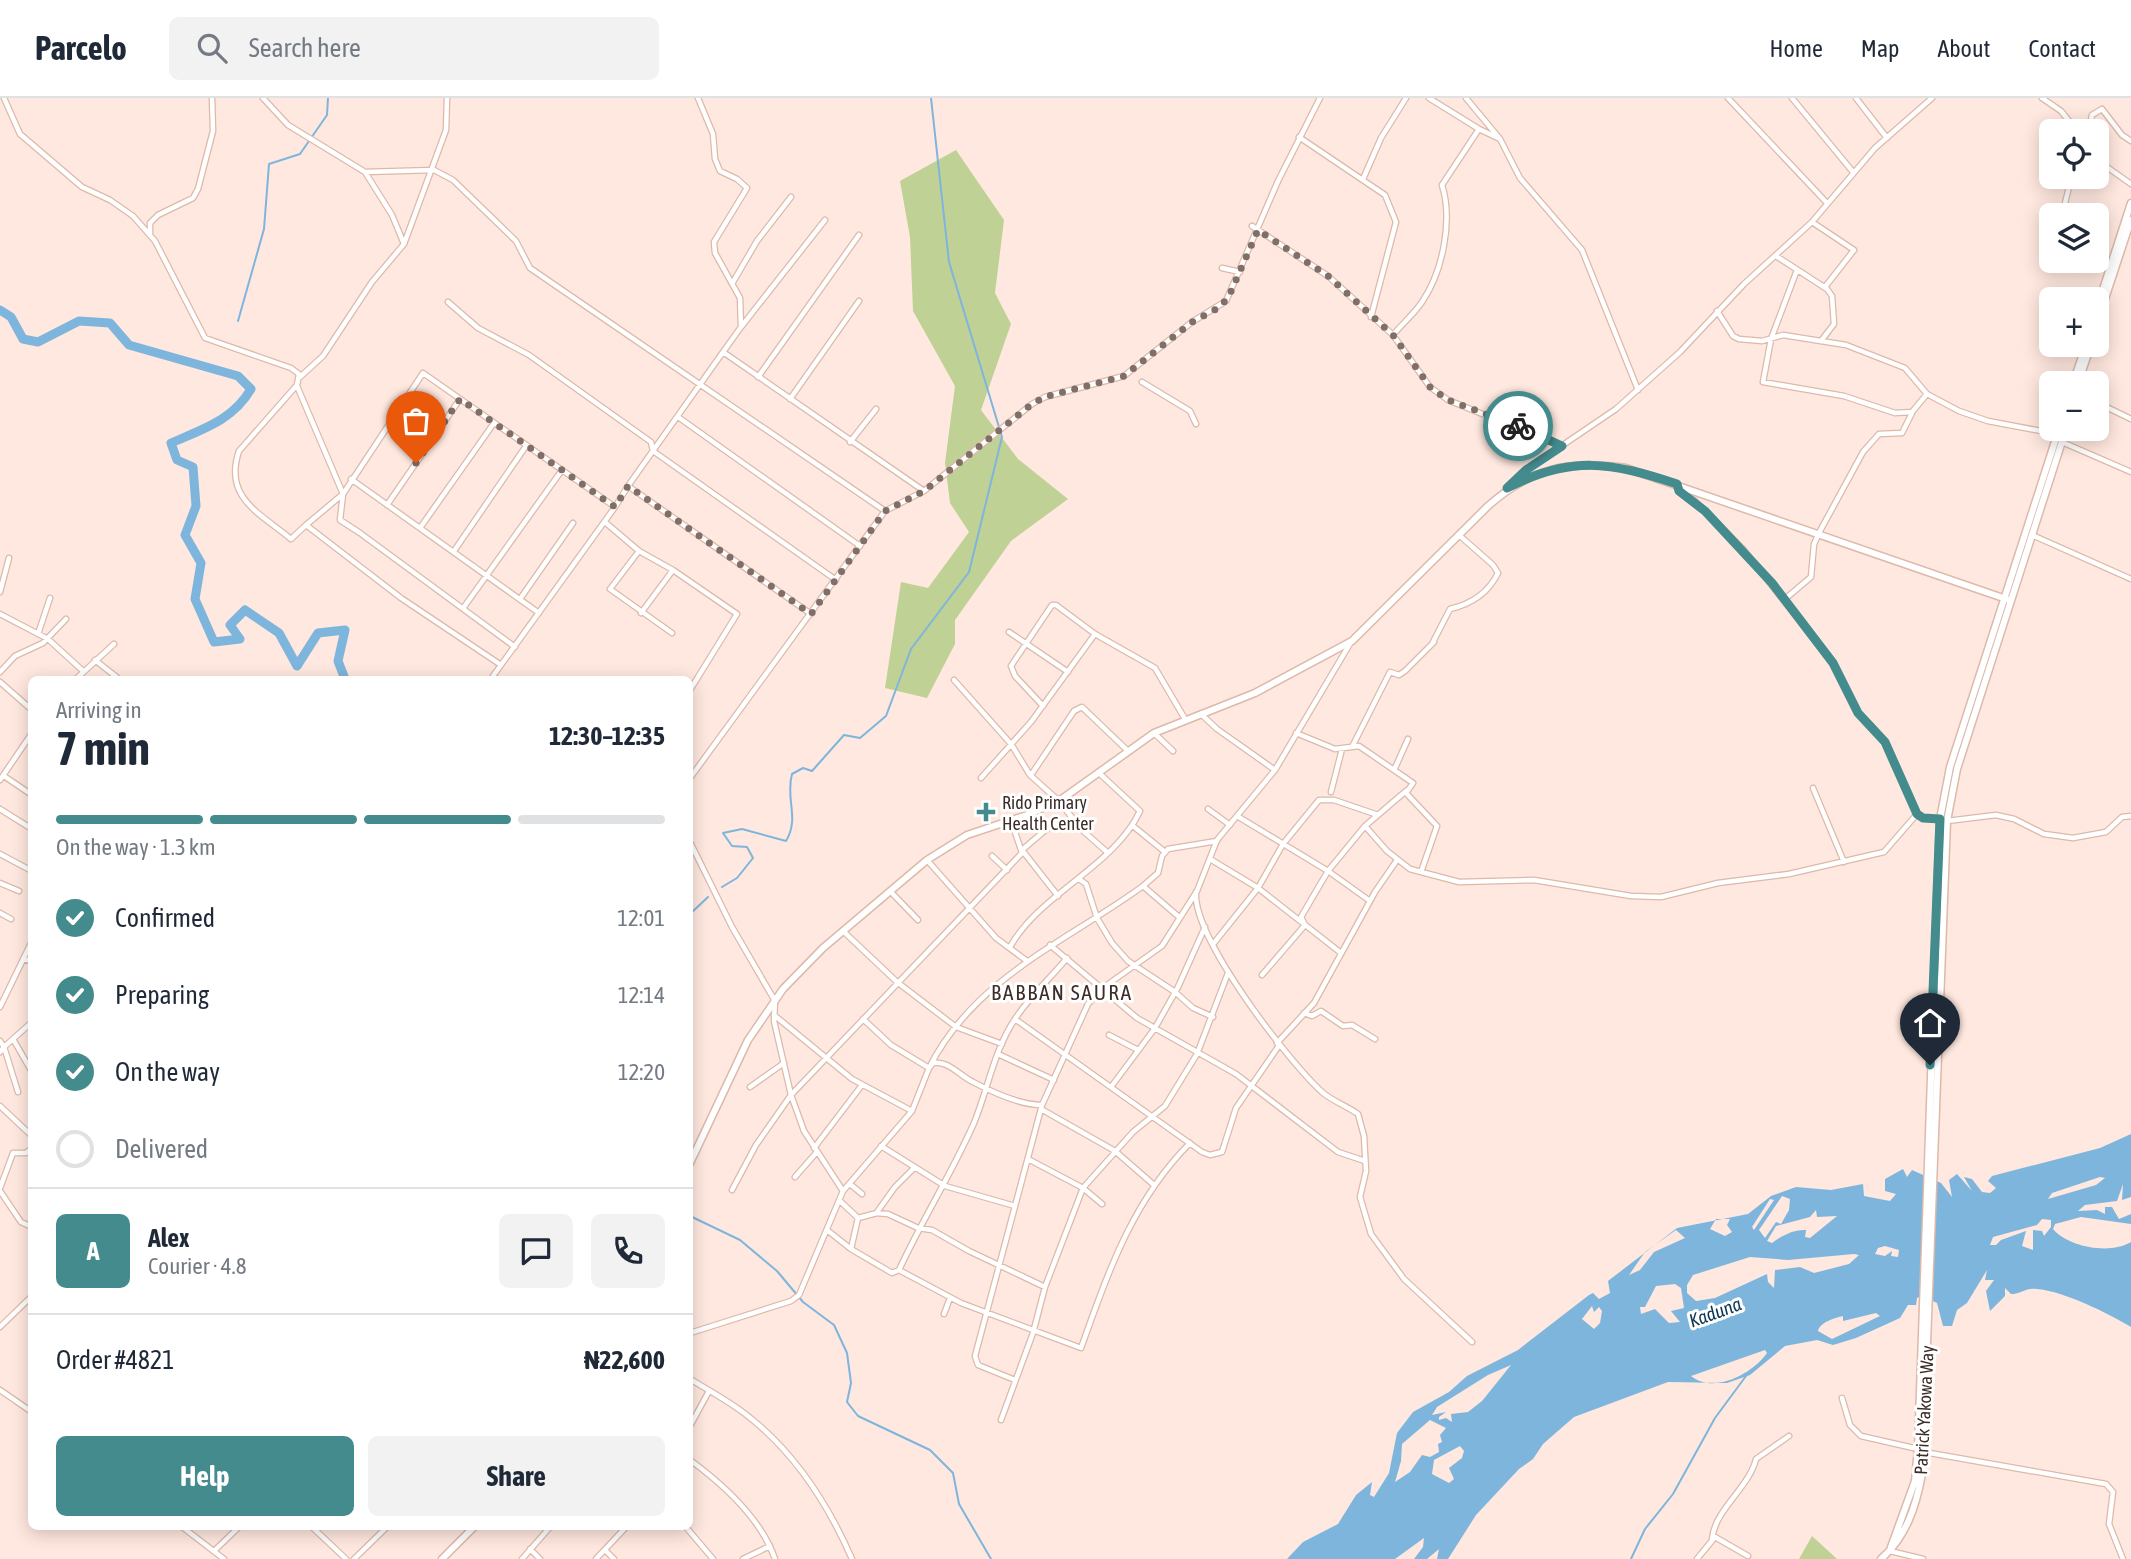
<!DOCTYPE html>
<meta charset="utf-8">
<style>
:root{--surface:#fff;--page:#f2f2f3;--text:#1f2937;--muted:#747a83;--line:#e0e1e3;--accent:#438b8d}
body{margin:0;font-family:"Asap Condensed",sans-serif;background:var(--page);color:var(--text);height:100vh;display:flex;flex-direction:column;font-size:26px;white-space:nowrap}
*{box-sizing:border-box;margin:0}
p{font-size:23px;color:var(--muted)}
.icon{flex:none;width:38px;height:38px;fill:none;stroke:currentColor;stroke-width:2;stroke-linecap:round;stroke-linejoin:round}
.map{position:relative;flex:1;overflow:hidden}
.sheet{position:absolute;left:28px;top:578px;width:665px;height:854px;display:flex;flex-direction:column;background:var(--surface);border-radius:10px;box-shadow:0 4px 18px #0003}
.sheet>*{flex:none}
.buttons{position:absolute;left:2039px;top:21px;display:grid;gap:14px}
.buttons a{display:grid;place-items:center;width:70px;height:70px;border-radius:10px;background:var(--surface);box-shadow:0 4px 18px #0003;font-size:35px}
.pin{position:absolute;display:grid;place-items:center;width:60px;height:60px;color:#fff;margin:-72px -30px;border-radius:50% 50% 50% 0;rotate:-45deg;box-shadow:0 0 7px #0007}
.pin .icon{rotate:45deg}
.courier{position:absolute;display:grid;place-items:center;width:70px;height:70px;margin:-35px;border:5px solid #438b8d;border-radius:50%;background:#fff;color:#222;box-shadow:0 2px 9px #0007}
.headline em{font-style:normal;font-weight:700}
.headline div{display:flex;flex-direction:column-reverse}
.headline{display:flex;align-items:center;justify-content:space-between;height:119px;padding:0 28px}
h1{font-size:46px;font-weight:700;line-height:52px}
.bar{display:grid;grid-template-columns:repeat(4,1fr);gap:10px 7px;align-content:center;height:84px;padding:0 28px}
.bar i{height:9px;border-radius:5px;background:var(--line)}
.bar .on{background:var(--accent)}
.bar p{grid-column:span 4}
.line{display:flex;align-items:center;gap:18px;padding:0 28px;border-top:2px solid var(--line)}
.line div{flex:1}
.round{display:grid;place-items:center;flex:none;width:74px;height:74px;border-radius:10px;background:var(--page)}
ol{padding:0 28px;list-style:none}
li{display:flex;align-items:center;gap:21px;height:77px}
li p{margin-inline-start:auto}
li .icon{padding:7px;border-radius:50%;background:var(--accent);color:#fff;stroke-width:4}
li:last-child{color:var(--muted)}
li i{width:38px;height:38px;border:4px solid var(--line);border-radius:50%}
.cta{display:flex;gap:14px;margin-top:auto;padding:14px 28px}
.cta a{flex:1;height:80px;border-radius:10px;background:var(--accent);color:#fff;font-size:28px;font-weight:700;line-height:80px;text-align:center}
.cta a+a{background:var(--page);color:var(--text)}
header{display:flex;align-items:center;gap:42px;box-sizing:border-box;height:98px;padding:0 35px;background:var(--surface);border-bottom:2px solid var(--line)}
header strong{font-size:33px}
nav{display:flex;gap:38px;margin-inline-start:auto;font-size:24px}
.search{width:490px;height:63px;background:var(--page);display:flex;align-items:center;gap:18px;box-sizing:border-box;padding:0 24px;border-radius:10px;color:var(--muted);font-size:26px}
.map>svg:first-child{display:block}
</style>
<header>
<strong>Parcelo</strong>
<div class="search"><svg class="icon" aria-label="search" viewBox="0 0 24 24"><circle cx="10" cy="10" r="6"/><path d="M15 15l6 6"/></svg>Search here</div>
<nav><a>Home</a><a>Map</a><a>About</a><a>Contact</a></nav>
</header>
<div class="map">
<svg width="2131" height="1461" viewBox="0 0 2131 1461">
<rect width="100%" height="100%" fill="#ffe8df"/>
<path fill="#c0d195" d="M956,52l48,70 -9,73 16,31 -30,86 37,49 50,40 -57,42 -56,79v24l-28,54 -42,-10 16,-106 27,6 41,-56 -19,-29 -5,-40 10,-77 -42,-75 -3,-74 -10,-56z
M1812,1438l25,23h-38z"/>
<path fill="#7eb5dd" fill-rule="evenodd" d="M2131,1036v63l-9,3 1,-16 -6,17 -32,4 -7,6 19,-1 8,4v-7h7l7,12 12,-5v10l-50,-7 -26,7 -2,5c15,18 57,26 78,13v85c-23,-14 -68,-36 -94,-38 -11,-2 -16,5 -26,5l-6,-6v8l-15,15 -4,-20 8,-11h-9l2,-10 -20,33 -10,7 -5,16h-9l-6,-23 -15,-7 -5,2 -1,7h-8l-8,13 -44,20 -23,7 -16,-5 -32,6 -35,29 -23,8 -59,-1 -94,35 -31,27 -10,15 -14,10 -43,46 -28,44h-11l2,-10 -12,10h-13l9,-12 1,-9 -29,21h-108l16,-17 35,-18 18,-29 16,-13 -2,13 4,2 15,-24 8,-40 16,-21 36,-20 18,-16 51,-26 71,-55 4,-2 6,6 11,-6 -2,-12 69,-53 71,-14 23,-18 25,-9 35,3 32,-6 1,12 26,5 6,-7 -11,-3v-12l18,-10 4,8 5,-7 29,13 11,14 -3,-17 8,-6 15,17 -8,-14 8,2 10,13 8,1 6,-5 -8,-7 4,-5 108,-28zM2100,1079l5,1 -9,7 -48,14 4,-6zM1782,1098l8,3 -1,11 -8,14 -5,-2 -11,16 -6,-8zM1770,1101l4,1 -20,30 -2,-3zM1816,1112l1,7 20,-1 -27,22 -5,-1 1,-7c-12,-1 -25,6 -34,13l-5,-2 9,-15 34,-9zM1716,1121h14l-3,6 5,7 -7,4 -15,-7zM2042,1121l9,1v7l-7,9 -2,-5 -9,-1v20l-11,-4 4,-15 -25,9 -5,5h-6l3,-8 44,-12zM1676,1132l9,8 -31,14 -14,18 -11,5 16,-23zM1885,1148l14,4 -1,7 -7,-1 1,-5 -7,5 -10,-2 3,-6zM1854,1156l5,1 -10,9 -35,9 -14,-6 -25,3 -1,18 -6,-6 -1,-8 -52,24 -19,3 -9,-8v-8l6,-10 57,-18 38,3zM1675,1186l6,4 3,20 -13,3 9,11 -11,1 -14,-14 -14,5 -1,-7h5l11,-21zM1592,1208l2,6 5,-5 3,4 -2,12 -6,6 -12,-10zM1876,1215l4,3 -48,23 -14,-8c2,-9 17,-13 25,-15v5zM1765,1252l2,3c-14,20 -53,42 -76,23zM1511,1267l-29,36 -14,11 -17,2 1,8 -6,-4 -7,2v-3l7,-5 -14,3 5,-8 51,-32zM1430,1322l16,8 -6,7 2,7 -4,2 1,8 -9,5 -8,-2 -12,17 -15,10 6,-21 1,-17zM1460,1348l4,5 -2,7 -13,10 5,11 -5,4 -17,-9 2,-14z"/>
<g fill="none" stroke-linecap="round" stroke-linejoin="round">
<path stroke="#7eb5dd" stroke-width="2" d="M238,223l26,-92 5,-65 31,-10 27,-39 1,-17
M722,789l15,-9 16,-20 -6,-11 -15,-1 -9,-13 19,-4 44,12c14,-23 -1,-42 6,-67l11,-6 9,3 32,-36 16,3 26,-22 25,-67 58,-77 33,-135 -53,-175 -18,-164
M690,816l18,-17
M690,1118l50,24 37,31 26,31 31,23 13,28 4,30 -4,19 11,14 72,34 23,23 6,31 32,55
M1631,1461l14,-30 28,-35 42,-76 31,-42"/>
<path stroke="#7eb5dd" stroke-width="9" d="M0,212l11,7 12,22 15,3 41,-21 31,2 19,22 109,31 13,13c-18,31 -48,40 -80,54l6,17 16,7 3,39 -11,29 16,28 -6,36 19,43 26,-3 -10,-14 15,-15 34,23 18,33 21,-33 27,-3 -7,31 7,18"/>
<defs>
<path id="street" d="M4,0l16,36 62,53 28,13 23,16 22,25 50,97 86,30 8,6 -2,11 -58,66c-16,47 21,62 52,88l15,-14 95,73 100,67 -8,11 4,3
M263,0l25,27 77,47 69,-2 19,10 63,61 14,27 355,243
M698,0l15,36 2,25 5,12 17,8 10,9 -33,54 1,11 25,45 1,29 -18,25 201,139
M1429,0l50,31
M1466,0l34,41 20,39 62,72 56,140
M1728,0l99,105
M1792,0l61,74
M1856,0l31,40
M2042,0l19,13 16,20
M2081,33l9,-7 2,-9 10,-6 20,26 9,6
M1299,39l86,58 11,27 -25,95
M2096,70l8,-3 27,19
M365,74l27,43 12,29 42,-114 1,-32
M1363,81l18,-41 25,-40
M2062,117l7,-28 16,-10
M1812,124l42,28 -29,37
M1252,128l76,50 65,59 37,52 18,13 113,46
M150,136v-11l8,-8 35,-17 5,-9 15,-58 -1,-33
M1776,158l51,33 5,7 2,28 -13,17
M2053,166v-3
M1222,170l18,4
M1797,172l-26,69 -8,43 81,14 51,17 17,-1 15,-18
M733,184l24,-41 34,-44
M448,204l30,26 51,27 122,87 2,9 183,129
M1717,213l16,25 6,3 23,2 21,-6 63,10 59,23 22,26 32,17 29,10 69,13
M741,229l84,-107
M1393,237c9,-11 21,-21 29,-33 21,-31 31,-82 20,-117l37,-56 19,9
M300,279l23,-21 49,-74 32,-38
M758,279l101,-142
M1142,284l48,29 6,13
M297,288l46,108 80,-121 192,134 13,-21 183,128
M790,301l69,-98
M2096,304l35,17
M678,319l182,129
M850,344l26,-33
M2062,344l69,30
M351,381l188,134
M1677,387l2,6 16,10 48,48 90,114 25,50 27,29 32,72 6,4 17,1
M628,388l95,-134
M1507,390l19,-18 90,-61 64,-57 64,-68 68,-62 63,-74 57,-50
M343,396l-3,26 20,13 155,114
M387,407l73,-106
M606,425l33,28 34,19 64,44 -47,76
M306,427l37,-31
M420,430l74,-105
M2032,437l99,44
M454,453l72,-105
M639,453l-29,38 62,44
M0,494l9,-34
M520,501l53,-76
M1785,501l26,-22 3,-33 6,-13 43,-79 16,-18 23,-1 10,-20
M464,509l98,-137
M641,515l32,-43
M0,516l48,25 35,32
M1009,534l59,40
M38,536l12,-36
M1433,544l17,-33c21,-5 38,-15 48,-36l-5,-8 -34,-30
M95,562l24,19
M501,567l114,-158
M0,574l15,-16 28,-13 23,-24
M76,581l38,-35
M954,582l57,64 19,31 29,26 22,28 26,23
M0,584l32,28
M1043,608l-28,-30 -4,-10 41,-61h4l39,29 60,34 30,51
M1201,616l16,15 58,41
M1154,635l19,18
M1296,635l39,16 24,-3 54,37 -7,10 31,33 -16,46
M1353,647l37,-73 9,3 6,-4 29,-29
M1395,670l13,-29
M1031,677l43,-64 8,-4 46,44
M4,678l28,19
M690,680l195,-267 39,-20 108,-87 13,-7 79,-21 68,-54 34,-21 52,-120 42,-83
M981,680l50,-56 64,-88
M0,682l32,-47
M1813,690l31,74
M1331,694l11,-43
M0,711l32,20
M1208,711l22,16
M1237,718l91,55 42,30
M1947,723l49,-6 18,4 30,15 29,4 33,-6 16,-15 9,-1
M1055,724l-33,28 36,46
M1133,728l32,26
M1365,728l22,25 23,18 49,13 75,-2 97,16 30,1 57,-14 71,-9 95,-22 33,-38
M690,744l42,85 43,74 -1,20 17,74 13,36 39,60
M0,756l32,17
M992,758l15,14
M1210,761l48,29 83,65
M927,762l69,78 31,23
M1079,781l7,5 11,34 15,25 16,18 47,31 18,16 20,9
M0,785l19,8
M1143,788l36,31
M890,793l28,29
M1196,794c-4,45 92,169 126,200 10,9 25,14 36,22l6,22 2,35 -6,26 11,37 33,45 68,63
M0,815l11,6
M1305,827l-4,-8 27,-46 37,-45 41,-35
M843,833l54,51 59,45 46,17
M1214,845l44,-55 25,-44 36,-44h15l44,15
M1050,847l87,73 99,56 102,78 27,9
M1010,849c30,-54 104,-80 130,-136l-41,-38
M23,861l9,2
M1262,877l43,-50
M0,909l32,-66
M1304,915l8,3 9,-5 22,15 9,-1 23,14
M774,917l78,64 60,32
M863,921l28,26 38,23c45,-90 137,-126 214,-182l15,-13 4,-17 6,-7 49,-8
M1015,921l187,133 8,3 12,-3 14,-44 42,-61
M1109,937l29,15
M13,941l19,33
M0,943l4,6 -4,5
M1277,945l37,-40 61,-111 22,-32
M998,956l56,26
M750,989l34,-24
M1111,989l44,-59 23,-41 27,-60
M18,994l-14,-45 28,-25
M0,1008l32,30
M1041,1011l74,42 39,34
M881,1048l64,40 70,20
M814,1050l48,-63
M1028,1061l55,29 19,16
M795,1079l21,-24
M850,1086l12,10
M0,1090l13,-35h13l6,-5
M732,1092l24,-45 35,-50 231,-242 -11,-33
M0,1093l21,31 11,5
M840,1103l18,17 -7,31 41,24 7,-3 62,33 120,45c27,-75 51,-147 109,-205
M877,1114l18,-25 20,-20
M858,1120l19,-5 11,1 30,14 14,2 37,21 76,36
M827,1132l24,19
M899,1172c23,-50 53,-97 75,-147 14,-34 20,-73 41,-104 14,-22 35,-40 52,-61
M944,1216l6,-16
M0,1229l32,-31
M690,1235l101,-32 8,-6 44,-104 69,-80 17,-43 4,-5c15,-3 27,13 40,19 19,10 48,23 69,23l46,-101 16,-17 58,-41 35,-55 20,-51 58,-70 76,-128
M690,1281c18,11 37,21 54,34 49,37 84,91 108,146
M1015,1282l-37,-15 -3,-9 67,-251
M0,1292l32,22
M1842,1300l8,27 11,11 57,13
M1001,1322l32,-87 12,-46 38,-99 50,-56 32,-26 32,-52 31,-81
M690,1328l19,-35
M1924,1354l182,32 7,8 -4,32 14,35
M690,1362c34,25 71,58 85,99
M181,1428l43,33
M311,1428l35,33
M685,1428l28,33
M1712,1441c3,-30 37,-51 44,-80l33,-23
M530,1451l10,10
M605,1452l9,9
M214,1453l26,-25
M1890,1453l33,8
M354,1461l34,-33
M522,1461l29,-33
M596,1461l31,-33
M743,1461l27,-13
M1697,1461l18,-22 33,19"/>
<path id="secondary" d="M690,1065l58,-123 35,-51 40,-41 104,-88 40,-25 60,-20 32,-14 95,-68 101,-40 97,-52 136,-135c43,-38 80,-46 138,-38l383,132
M442,1461l33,-33"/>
<path id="primary" d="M2096,213l35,-108
M2096,228l35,-106
M2073,285l13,-38
M2078,285l13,-38
M1890,1452l25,-69 3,-32 22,-630 10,-52 109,-338
M1881,1461c25,-22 35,-52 41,-85l25,-653 10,-52 109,-340"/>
</defs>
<use href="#street" stroke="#ddb9aa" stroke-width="7"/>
<use href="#secondary" stroke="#ddb9aa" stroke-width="9"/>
<use href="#primary" stroke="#ddb9aa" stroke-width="9"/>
<use href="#street" stroke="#fff" stroke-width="4.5"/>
<use href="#secondary" stroke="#fff" stroke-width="6"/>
<use href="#primary" stroke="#fff" stroke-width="6"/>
</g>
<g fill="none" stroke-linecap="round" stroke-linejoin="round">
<path stroke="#806e68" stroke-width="7" stroke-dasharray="0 12.6" d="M416,365l44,-64 155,108 13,-21 183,128 74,-103 39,-20 108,-87 13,-7 79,-21 68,-54 28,-15 9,-11 29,-66 70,46 65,59 37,52 18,13 70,26"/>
<path stroke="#438b8d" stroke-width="9" d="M1518,328l44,20 -36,24 -19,18c65,-33 103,-26 170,-4l2,7 26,20 67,72 61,80 25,50 27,29 32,72 6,4 17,1 -10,246"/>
</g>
<path fill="#438b8d" stroke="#fff" stroke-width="2.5" d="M982.5 703.5h7v7h7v7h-7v7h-7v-7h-7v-7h7z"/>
<g text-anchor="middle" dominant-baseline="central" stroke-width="6" stroke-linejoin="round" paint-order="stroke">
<g font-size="18" fill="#3c2d28" stroke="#fff" text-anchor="start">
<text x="1002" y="704">Rido Primary<tspan x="1002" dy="21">Health Center</tspan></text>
</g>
<g font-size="18" fill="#3c2d28" stroke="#fff">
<text transform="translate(1924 1312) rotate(-87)">Patrick Yakowa Way</text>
</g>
<g font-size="19" font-style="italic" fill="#0b3752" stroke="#fff">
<text transform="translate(1715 1214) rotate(-20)">Kaduna</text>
</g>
<g font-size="21" letter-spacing="2" fill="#3c2d28" stroke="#fff">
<text x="1062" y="894">BABBAN SAURA</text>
</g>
</g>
</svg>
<div class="buttons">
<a><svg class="icon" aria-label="locate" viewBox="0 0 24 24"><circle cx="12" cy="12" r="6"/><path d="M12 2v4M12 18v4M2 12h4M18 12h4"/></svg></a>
<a><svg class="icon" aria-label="layers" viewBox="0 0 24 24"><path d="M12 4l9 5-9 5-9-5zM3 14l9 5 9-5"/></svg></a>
<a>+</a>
<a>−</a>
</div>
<div class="pin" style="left:416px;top:365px;background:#ea580c"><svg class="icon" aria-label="bag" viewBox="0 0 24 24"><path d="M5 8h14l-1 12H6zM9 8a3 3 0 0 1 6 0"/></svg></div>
<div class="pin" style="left:1930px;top:967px;background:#1f2937"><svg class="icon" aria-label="home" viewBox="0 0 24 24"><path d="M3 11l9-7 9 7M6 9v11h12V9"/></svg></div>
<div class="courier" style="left:1518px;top:328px"><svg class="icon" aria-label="bike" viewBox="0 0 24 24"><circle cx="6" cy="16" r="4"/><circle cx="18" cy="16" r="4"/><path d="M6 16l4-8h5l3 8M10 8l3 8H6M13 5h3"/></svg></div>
<section class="sheet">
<div class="headline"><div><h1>7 min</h1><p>Arriving in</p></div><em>12:30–12:35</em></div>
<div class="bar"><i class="on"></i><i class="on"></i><i class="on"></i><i></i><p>On the way · 1.3 km</p></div>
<ol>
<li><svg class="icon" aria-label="check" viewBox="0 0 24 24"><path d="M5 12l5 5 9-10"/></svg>Confirmed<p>12:01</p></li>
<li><svg class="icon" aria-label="check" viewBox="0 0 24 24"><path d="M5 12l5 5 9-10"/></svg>Preparing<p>12:14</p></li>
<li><svg class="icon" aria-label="check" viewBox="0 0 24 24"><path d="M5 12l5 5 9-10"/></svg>On the way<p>12:20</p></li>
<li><i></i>Delivered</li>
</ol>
<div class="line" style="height:126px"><b class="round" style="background:var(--accent);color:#fff">A</b><div><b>Alex</b><p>Courier · 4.8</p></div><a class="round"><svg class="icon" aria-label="chat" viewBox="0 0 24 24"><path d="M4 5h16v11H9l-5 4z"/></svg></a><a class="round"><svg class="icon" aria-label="phone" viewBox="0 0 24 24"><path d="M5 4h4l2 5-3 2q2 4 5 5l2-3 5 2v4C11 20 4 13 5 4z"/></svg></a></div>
<div class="line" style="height:91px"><div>Order #4821</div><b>₦22,600</b></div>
<div class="cta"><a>Help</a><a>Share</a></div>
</section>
</div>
